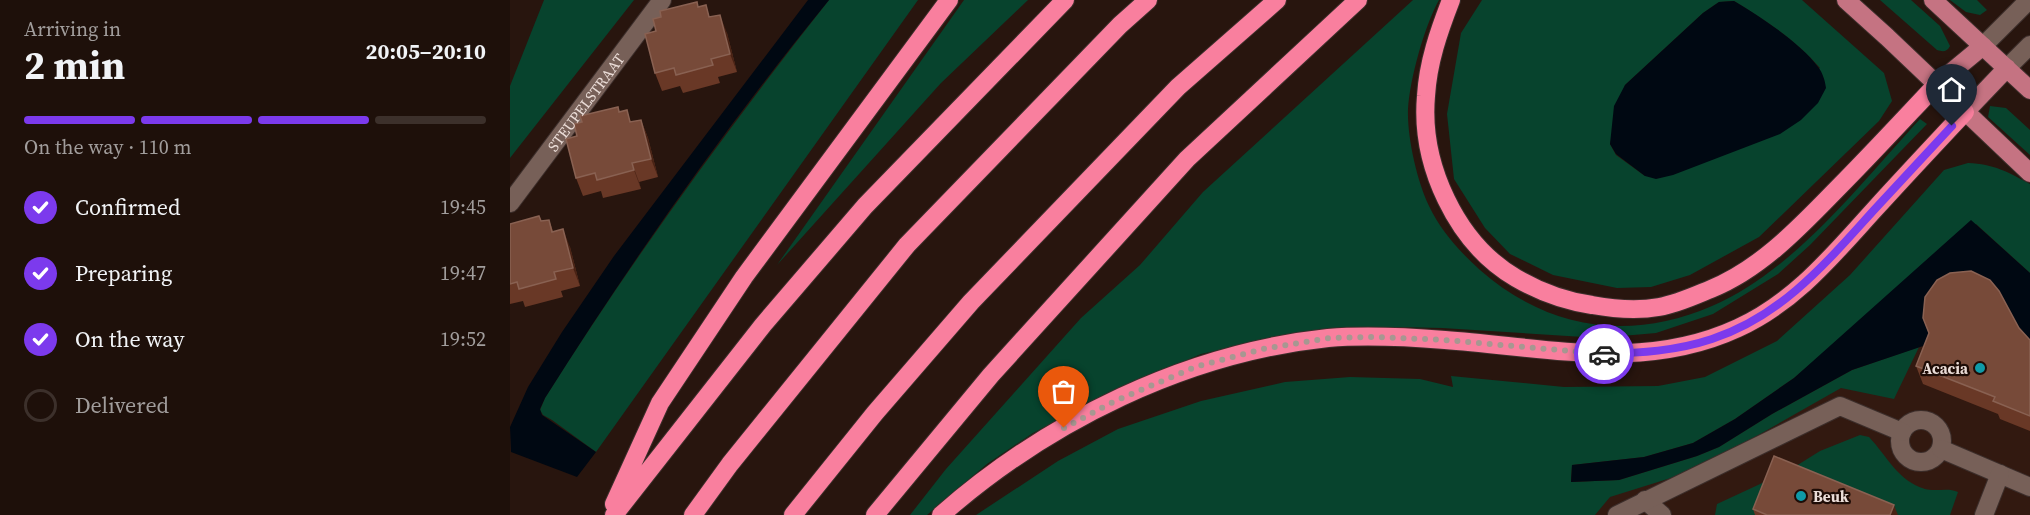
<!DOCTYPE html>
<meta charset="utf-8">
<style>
:root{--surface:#1e100a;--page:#2b1e18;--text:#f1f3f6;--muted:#a19d9c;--line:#3c302b;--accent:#7c3aed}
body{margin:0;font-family:"Source Serif 4",serif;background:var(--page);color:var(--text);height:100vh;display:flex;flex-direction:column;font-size:22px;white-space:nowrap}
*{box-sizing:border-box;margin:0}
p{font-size:20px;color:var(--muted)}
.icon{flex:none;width:33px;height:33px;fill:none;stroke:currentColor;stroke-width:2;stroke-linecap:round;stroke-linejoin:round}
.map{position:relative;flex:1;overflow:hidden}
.side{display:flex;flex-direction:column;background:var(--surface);width:510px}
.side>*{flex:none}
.pin{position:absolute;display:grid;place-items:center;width:51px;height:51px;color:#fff;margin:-62px -26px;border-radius:50% 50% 50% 0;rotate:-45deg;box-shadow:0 0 6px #0007}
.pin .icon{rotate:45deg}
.courier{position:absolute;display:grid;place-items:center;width:60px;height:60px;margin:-30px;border:4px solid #7c3aed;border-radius:50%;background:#fff;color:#222;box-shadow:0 2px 8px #0007}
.head em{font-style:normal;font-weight:700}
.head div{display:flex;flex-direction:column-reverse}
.head{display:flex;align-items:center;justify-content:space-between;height:102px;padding:0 24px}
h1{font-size:39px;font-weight:700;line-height:45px}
.bar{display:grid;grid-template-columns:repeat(4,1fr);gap:9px 6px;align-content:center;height:72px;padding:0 24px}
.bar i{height:8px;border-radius:4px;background:var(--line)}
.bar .on{background:var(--accent)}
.bar p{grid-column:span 4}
ol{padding:0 24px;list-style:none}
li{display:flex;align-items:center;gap:18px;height:66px}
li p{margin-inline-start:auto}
li .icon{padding:6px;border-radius:50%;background:var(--accent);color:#fff;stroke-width:4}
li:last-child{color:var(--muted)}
li i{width:33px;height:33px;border:3px solid var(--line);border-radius:50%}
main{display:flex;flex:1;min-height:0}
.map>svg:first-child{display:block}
</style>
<main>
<section class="side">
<div class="head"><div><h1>2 min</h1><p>Arriving in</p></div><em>20:05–20:10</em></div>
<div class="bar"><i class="on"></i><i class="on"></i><i class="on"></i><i></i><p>On the way · 110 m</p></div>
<ol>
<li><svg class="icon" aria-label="check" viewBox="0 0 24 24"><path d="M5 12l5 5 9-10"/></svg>Confirmed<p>19:45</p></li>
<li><svg class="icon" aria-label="check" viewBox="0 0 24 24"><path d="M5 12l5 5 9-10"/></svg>Preparing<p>19:47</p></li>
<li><svg class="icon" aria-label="check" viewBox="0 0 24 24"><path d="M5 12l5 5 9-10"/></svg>On the way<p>19:52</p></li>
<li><i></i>Delivered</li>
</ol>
</section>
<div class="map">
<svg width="1520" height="515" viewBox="0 0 1520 515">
<rect width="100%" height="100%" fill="#28150e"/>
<path fill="#321910" d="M1520,244v271h-784l367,-62z"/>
<path fill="#07432d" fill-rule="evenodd" d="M34,0h90l-124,158v-72z
M319,0h89l-322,452 -44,-32 -9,-5 -3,-5 5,-12c87,-138 183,-270 284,-398z
M454,0h64l-87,83 -164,182z
M903,0h26c-15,27 -29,79 -31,109 -1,28 9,72 21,97 12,25 30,45 51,64 67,59 149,72 232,36 82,-35 149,-123 208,-187l7,5 -117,121 -32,29 -65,40 -57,19 -57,5 -157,-10 -47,-1 -116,10 -78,17 -93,40 -75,39 -46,31 -60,51h-17l36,-46 135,-151 59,-53 63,-73z
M972,0h320l82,73 8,28 -13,20 -120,116 -69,38 -39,12 -34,1 -64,-13 -43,-21 -25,-26 -31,-49 -7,-65 14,-81zM1224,1c30,18 63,40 86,67l-175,108 -29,-21 -6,-11 15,-59 78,-72 16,-11z
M1370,0h31l29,26 10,20c-3,6 -7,6 -13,4z
M1440,0h27l10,10 -7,5 -14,-3z
M1480,106l16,2 24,22v25l-42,-38z
M1458,163c26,1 40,9 62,21v89l-54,-49 -182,154 -59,41 -42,24 -49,14 -72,8 -1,17 48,-2 78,-24 22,-9 53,-33 80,-44 67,-23 -25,52 -53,-11 -118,67 -49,22 -64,20 -15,18h-619l82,-54 60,-32 83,-28 84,-19 65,-5 70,2 33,8 -2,-11 113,11 94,-1 47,-9 72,-36 73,-66 94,-105z
M1350,435l9,2c18,19 29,44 56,52 11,3 23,-2 33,3l-8,23h-235l2,-11 71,-33 32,-20z"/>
<path fill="#000812" d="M298,0h21c-103,126 -197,260 -284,398l-5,11 2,6 54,37 -19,25 -66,-25 -1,-25 18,-40 34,-55 52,-76z
M1224,1c25,15 67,42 84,66 5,6 7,14 8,21l-8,15 -17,17 -21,14 -107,41 -17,4 -11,-3 -29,-22 -6,-10 4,-38 11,-21 78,-72 16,-11z
M1461,220l59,53v78l-98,-8 -80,27 -80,44 -53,33 -22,9 -78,24 -48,2 1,-17 72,-8 49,-14 42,-24 59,-41z"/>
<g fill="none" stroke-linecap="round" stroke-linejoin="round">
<defs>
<g id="minor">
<path d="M1473,46l46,-46"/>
<path d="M1497,68l23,-23"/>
<path id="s1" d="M0,203l152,-203"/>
<circle cx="1411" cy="441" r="21"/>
<path d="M1431,449l89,38"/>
<path d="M1135,500l17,15"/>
<path d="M1107,515l223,-109 62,26"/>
<path d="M1474,515l16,-41"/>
</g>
<path id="major" d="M1336,0l41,37 143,136
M1423,0l97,90
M1427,84l46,-38
M1455,112l42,-44"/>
<path id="highway" d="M941,0c-12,31 -23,62 -25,96 -6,68 30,147 90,182 24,14 48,23 76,27 22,4 45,6 67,2 18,-3 35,-11 52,-18 47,-19 85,-58 120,-94 36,-36 71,-74 106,-111
M104,504l46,-101 84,-126 205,-277
M104,515l149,-190 102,-119 200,-206
M183,515l37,-51 177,-219 213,-220 28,-25
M283,515l82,-102 96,-111 207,-215 99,-87
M365,515l116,-140 196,-216 171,-159
M431,515c107,-94 245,-162 387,-177 39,-3 79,-1 117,2 100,7 198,32 293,-12 57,-26 95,-73 136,-118 30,-33 60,-65 91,-98"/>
</defs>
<use href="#minor" stroke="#3c2e2b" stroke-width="20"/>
<use href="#major" stroke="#3c2e2b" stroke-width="20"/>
<use href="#highway" stroke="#3c2e2b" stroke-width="20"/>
<use href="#minor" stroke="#776058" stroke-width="18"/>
<use href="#major" stroke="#c57382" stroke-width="18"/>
<use href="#highway" stroke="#f97f9e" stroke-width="18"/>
</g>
<path fill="#693826" d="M189,7l28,26 10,39 -19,5 2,6 -37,10 -3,-7 -18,5 -7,-18z
M108,107l2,5 12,10 9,-2 7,18 10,39 -19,5 2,7 -38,9 -2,-7 -18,5 -7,-18 1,-42 5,-14z
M39,220l4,11 17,16 10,39 -19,5 2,6 -38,10 -2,-6 -13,3v-80l31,-3z
M1413,318l96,10 11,12v91l-30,-12 -2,-5 -75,-30 -7,-18 13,-32z
M1243,509l145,6h-143z"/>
<path fill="#492315" d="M210,15l7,18 10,39 -7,-18z
M131,120l7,18 10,39 -7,-18z
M122,163l7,19 2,7 -7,-19z
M53,229l7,18 10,39 -7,-18z
M1384,505l4,10h-8z"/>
<path fill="#774a39" stroke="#896152" stroke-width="1.5" d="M187,2l1,5 8,-2 3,12 11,-2 10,39 -19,5 2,6 -37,10 -2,-7 -19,5 -10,-39 11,-3 -3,-12 8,-2 -1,-6z
M108,107l1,5 8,-2 3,12 11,-2 10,39 -19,4 2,7 -37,10 -2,-7 -19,5 -10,-39 11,-3 -3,-12 8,-2 -2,-6z
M29,216l2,5 8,-1 3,12 11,-3 10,39 -19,4 2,7 -37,10 -2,-7 -7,2v-60z
M1461,271l19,9 9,11 20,37 11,12v76l-37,-15 2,-4 -79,-31 13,-33 -6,-15 2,-21 12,-17 13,-7z
M1264,456l120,49 -4,10h-123l-14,-6z"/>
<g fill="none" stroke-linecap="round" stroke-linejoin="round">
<path stroke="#a79791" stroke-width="6" stroke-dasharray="0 10.8" d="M554,428l49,-26 82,-35 68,-18 66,-11 48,-1 68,3 159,14"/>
<path stroke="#7c3aed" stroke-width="8" d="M1094,354c36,-1 72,-3 108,-15 70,-23 114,-76 162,-129 26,-28 52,-56 78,-84"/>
</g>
<g fill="#0f9aa8" stroke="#1e0c06" stroke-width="2">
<circle cx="1470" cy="368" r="6"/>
<circle cx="1291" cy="496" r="6"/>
</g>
<g text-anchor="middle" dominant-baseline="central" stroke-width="4.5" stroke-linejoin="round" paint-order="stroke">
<g font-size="15" fill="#ebddd8" stroke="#1e0c06">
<text stroke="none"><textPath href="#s1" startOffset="126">STEUPELSTRAAT</textPath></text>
</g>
<g font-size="15" font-weight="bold" fill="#ebddd8" stroke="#1e0c06" text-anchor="end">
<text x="1458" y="368">Acacia</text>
<text x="1303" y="496" text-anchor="start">Beuk</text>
</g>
</g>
</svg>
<div class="pin" style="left:554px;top:428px;background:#ea580c"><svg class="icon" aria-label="bag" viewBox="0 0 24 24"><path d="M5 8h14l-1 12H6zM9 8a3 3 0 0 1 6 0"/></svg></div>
<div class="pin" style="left:1442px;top:126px;background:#1f2937"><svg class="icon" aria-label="home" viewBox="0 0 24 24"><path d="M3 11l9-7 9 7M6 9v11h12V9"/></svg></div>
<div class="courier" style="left:1094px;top:354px"><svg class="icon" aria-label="car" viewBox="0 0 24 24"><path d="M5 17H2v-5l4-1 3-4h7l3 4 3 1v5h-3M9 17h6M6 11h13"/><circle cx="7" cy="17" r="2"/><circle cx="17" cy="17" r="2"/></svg></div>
</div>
</main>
